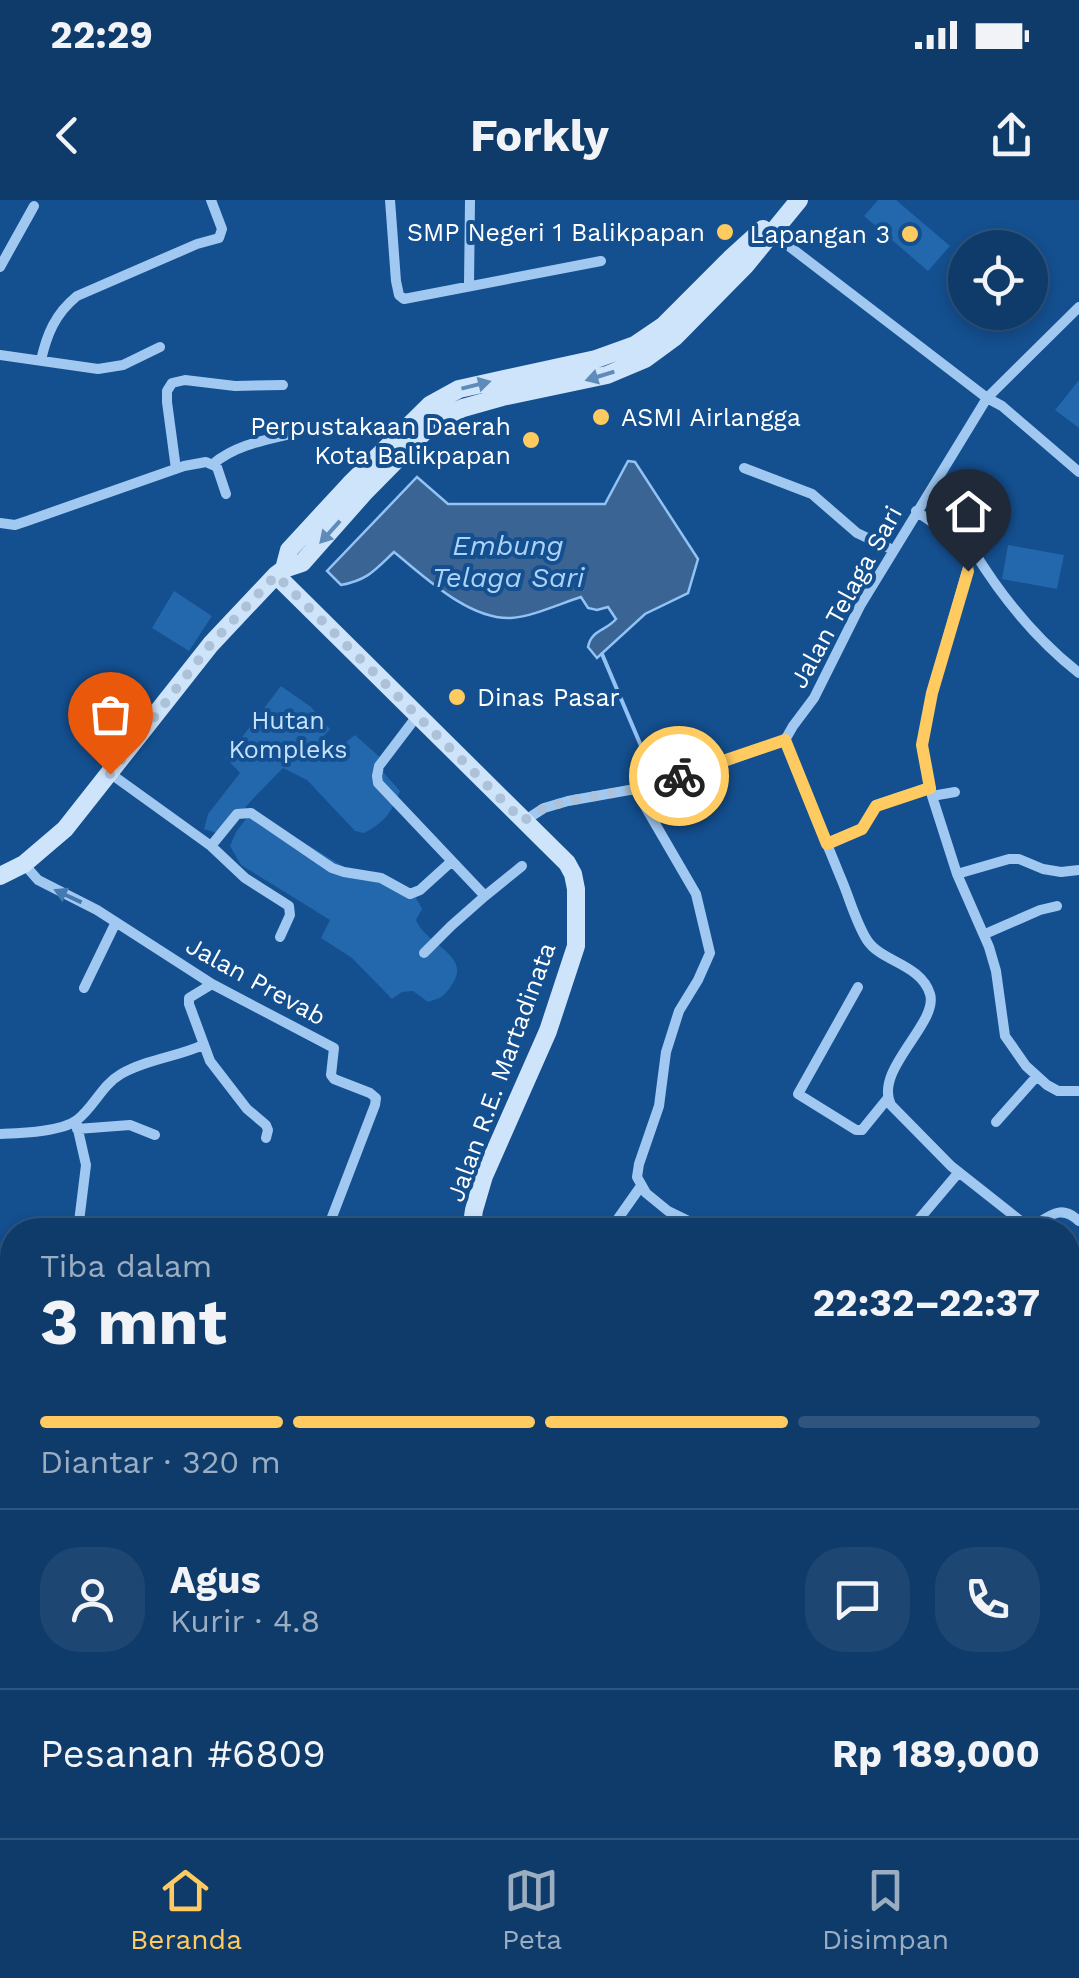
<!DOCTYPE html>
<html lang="id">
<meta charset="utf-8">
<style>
:root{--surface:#0f3b6b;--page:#1d4673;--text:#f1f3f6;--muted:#9badc1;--line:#2f557e;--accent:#ffca5f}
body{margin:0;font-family:"Work Sans",sans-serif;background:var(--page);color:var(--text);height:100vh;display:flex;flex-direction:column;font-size:38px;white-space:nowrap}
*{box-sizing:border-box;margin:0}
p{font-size:32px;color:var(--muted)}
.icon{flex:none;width:55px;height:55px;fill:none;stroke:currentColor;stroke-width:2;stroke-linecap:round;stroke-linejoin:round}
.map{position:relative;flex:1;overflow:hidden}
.side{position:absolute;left:0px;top:1018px;width:1080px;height:622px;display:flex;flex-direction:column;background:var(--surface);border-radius:40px 40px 0 0;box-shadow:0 5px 15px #0003,0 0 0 2px var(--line)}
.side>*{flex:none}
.buttons{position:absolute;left:948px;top:30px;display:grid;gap:20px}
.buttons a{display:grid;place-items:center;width:100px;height:100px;border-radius:50%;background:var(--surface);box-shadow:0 5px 15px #0003,0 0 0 2px var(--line);font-size:50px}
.pin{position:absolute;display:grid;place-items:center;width:85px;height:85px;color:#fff;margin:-102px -42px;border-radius:50% 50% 50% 0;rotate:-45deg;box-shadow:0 0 10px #0007}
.pin .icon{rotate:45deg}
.courier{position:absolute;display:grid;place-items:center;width:100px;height:100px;margin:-50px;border:8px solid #ffca5f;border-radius:50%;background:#fff;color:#222;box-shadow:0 2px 12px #0007}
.overview em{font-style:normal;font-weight:700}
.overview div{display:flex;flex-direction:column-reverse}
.overview{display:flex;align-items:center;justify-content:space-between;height:170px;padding:0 40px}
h1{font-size:65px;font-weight:700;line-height:75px}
.bar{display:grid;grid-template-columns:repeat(4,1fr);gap:15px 10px;align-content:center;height:120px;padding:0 40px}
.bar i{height:12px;border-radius:8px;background:var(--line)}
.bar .on{background:var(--accent)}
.bar p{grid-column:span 4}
.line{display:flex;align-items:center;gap:25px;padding:0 40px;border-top:2px solid var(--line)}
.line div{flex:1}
.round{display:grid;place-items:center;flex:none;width:105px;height:105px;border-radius:40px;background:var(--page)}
.status{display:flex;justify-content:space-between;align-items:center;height:70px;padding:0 50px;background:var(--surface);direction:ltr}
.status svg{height:28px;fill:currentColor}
header{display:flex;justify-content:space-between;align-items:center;height:130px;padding:0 40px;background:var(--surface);font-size:45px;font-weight:700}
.tabs{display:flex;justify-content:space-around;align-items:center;height:140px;border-top:2px solid var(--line);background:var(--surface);font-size:28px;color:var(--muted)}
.tabs a{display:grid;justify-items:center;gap:5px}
.tabs .on{color:var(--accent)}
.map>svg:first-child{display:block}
</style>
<div class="status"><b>22:29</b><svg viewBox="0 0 49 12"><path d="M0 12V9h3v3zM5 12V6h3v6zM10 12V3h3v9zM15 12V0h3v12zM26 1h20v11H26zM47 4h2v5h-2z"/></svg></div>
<header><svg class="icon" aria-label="back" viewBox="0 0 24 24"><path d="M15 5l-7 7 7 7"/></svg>Forkly<svg class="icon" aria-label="share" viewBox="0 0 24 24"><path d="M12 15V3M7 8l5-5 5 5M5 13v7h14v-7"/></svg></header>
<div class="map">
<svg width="1079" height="1638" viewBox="0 0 1079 1638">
<rect width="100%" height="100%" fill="#144f8f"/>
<path fill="#2367ac" d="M878,0h18l54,46 -22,25 -64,-55z
M1079,180v48l-24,-18z
M1008,345l56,10 -7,34 -55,-10z
M174,391l38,25 -23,35 -37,-23z
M281,486l30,21 19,22 -7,8 14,12 18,-14 28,25v12l17,19c-8,21 -16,32 -36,42l-9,-2 -48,-51 -24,-12 -34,35 -26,32 -19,-6 4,-15 32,-41 -14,-15z
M252,611l102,62 61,23 7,13 -6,11c10,25 55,35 37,63 -9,14 -10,14 -25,19l-15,-11 -11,1 -10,7 -40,-41 -31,-20 9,-18 -89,-55 -11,-19 6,-14z
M1068,1436h11v202h-281l25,-10h245z"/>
<path fill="#3a6493" stroke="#92c3f4" stroke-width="2.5" d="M628,261l7,1 63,97 -10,34 -43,21 -48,44 -9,-11c3,-17 18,-16 28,-28l-8,-12 -11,3 -9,-2 -7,-11c-22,7 -47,19 -70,21 -42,2 -86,-41 -117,-66 -19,18 -26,28 -53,33l-14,-14 90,-94 31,27h157z"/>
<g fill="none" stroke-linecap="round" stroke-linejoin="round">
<path stroke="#92c3f4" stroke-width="4" d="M602,454l45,106"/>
<path stroke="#a0c8f1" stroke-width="10" d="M390,0l6,81 3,14 5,4 197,-38
M0,67l34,-61
M469,85l1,-85
M1079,107l-92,91 15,8 77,66
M0,155l98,14 25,-4 37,-18
M41,160c6,-26 14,-46 36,-64l120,-52 22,-6 3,-9 -11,-29
M213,264c26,-22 61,-25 93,-34
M744,268l68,26 45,39 36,17
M176,269l-9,-67v-11l5,-8 13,-3 50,6 48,-1
M916,311l57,39 -41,143 -10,52 10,51 25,78 32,73 7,24 9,65 21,30 21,19 11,6h21
M0,323l15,2 12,-4 157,-55 22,-4 11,5 9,27
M973,350c28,46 64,90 106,123
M417,516l-38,50 -2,10 1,7 107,113 -34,30 -27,27
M785,540c17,46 37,91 55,136 9,20 15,45 27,64 14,22 54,24 63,54 9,29 -57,76 -39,111l60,61 81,64
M111,574l100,72 34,32 44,28 1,9 -10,22
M635,589l61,105 14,59 -12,27 -19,31 -13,41 -7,54 -20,58 -2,13 9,16 22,18 39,19
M932,596l23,-4
M524,621l20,-13 24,-7 67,-12 78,-23 72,-26 8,-14 21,-28 46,-92 127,-208 -197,-151 -13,-21
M827,643l35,-14 14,-24 54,-18
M211,646l26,-32 14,-1 81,55 12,4 37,6 29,16 10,-4 32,-29
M24,664l14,16 59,30 115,74 122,64 -3,27 3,4 36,14 6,5 -1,7 -48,125
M957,674l52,-15h10l24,10 18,3 18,-2
M485,696l37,-30
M985,734l55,-24 17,-4
M212,784l-23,14v6l21,57 37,48 19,16 2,5 -2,8
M858,787l-60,107 58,36h6l26,-32
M84,788l32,-66
M76,921l10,44 -8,65
M996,922l41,-46
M77,929l53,-4 25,10
M0,934c21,-1 61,-2 77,-14 17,-13 25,-35 44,-46 26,-15 56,-17 82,-29
M1030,1028c19,-11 30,-25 49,-7
M610,1030l31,-44
M910,1030l49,-58
M1068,1081l6,28 -6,3
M1068,1229l11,-1
M0,1318l12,-4
M0,1414l12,-1
M49,1628l19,10
M364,1628l12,10
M705,1628l2,10
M602,1638l1,-10"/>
<path stroke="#cee4fb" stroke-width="18" d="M284,369l5,-19 61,-66 80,-79 29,-16 137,-30 39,-14 28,-19 67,-67 33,-30
M276,375l291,288 6,11 3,15v57l-28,85 -64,145 -10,34 -3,20
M0,676l24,-12 41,-35 146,-185 65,-69 8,-6 18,-6 62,-70 72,-73 27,-12 39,-11 105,-22 38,-16 30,-22 70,-71 54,-66
M681,1638l1,-10"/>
</g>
<defs><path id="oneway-solid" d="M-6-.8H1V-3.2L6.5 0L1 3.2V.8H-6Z" transform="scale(2.5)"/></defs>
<g fill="#5e8bba">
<use href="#oneway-solid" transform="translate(600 176) rotate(163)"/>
<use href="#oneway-solid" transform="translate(476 185) rotate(-14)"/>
<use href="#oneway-solid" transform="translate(330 332) rotate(132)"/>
</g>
<use fill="#4579b1" href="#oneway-solid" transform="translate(68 696) rotate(-155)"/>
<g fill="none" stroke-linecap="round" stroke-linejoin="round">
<path stroke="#adc1d8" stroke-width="10" stroke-dasharray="0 18" d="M110,574l101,-130 65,-69 247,246 21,-13 24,-7 67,-12 44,-13"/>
<path stroke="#ffca5f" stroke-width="12" d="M679,576l106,-36 42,104 35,-15 14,-23 54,-18 -8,-43 10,-52 36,-122"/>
</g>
<g fill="#ffca5f" stroke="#144f8f" stroke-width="4">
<circle cx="725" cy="32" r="10"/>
<circle cx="910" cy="34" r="10"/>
<circle cx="601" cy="217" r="10"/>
<circle cx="531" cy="240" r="10"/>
<circle cx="457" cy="497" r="10"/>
</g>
<g text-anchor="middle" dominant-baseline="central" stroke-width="8" stroke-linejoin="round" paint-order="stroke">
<g font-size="25" fill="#fff" stroke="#144f8f" text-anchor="end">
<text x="705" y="32">SMP Negeri 1 Balikpapan</text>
<text x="890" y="34">Lapangan 3</text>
<text x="621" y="217" text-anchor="start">ASMI Airlangga</text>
<text x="511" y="226">Perpustakaan Daerah<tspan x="511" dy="29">Kota Balikpapan</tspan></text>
<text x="477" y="497" text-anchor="start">Dinas Pasar</text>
</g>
<g font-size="25" fill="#fff" stroke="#144f8f">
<text transform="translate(846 397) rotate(-61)">Jalan Telaga Sari</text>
<text transform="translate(256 781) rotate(29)">Jalan Prevab</text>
<text transform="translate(501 872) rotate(-70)">Jalan R.E. Martadinata</text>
</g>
<g font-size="25" fill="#c6e1fc" stroke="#144f8f">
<text x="288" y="520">Hutan<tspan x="288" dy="29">Kompleks</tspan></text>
</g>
<g font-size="28" font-style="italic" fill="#acd2f8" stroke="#144f8f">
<text x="508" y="345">Embung<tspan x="508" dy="32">Telaga Sari</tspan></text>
</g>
</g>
</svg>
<div class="buttons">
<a><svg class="icon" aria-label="locate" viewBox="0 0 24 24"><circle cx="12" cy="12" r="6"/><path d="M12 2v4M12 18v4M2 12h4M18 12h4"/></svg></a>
</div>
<div class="pin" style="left:110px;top:574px;background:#ea580c"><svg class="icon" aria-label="bag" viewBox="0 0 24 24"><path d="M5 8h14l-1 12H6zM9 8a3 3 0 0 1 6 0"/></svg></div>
<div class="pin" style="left:968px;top:371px;background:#1f2937"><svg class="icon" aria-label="home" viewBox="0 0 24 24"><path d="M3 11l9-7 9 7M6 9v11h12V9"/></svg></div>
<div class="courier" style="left:679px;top:576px"><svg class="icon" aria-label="bike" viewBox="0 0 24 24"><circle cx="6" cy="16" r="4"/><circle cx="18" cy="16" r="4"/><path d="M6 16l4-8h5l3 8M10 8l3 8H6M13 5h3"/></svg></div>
<section class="side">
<div class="overview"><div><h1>3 mnt</h1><p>Tiba dalam</p></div><em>22:32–22:37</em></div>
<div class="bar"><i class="on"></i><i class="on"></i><i class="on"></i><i></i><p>Diantar · 320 m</p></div>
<div class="line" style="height:180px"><a class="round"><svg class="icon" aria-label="person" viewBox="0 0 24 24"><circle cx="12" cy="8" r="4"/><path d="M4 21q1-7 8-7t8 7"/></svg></a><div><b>Agus</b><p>Kurir · 4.8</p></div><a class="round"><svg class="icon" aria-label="chat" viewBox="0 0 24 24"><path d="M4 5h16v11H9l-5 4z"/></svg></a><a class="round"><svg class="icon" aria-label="phone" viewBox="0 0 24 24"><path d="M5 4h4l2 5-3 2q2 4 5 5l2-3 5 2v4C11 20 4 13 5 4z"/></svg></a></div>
<div class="line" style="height:130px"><div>Pesanan #6809</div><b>Rp 189,000</b></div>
</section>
</div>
<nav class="tabs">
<a class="on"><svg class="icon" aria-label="home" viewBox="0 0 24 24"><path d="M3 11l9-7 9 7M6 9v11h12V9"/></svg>Beranda</a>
<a><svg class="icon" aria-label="map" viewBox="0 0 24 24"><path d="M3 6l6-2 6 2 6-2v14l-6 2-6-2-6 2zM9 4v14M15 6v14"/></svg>Peta</a>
<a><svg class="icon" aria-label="saved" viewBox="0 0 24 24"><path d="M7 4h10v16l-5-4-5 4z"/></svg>Disimpan</a>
</nav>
